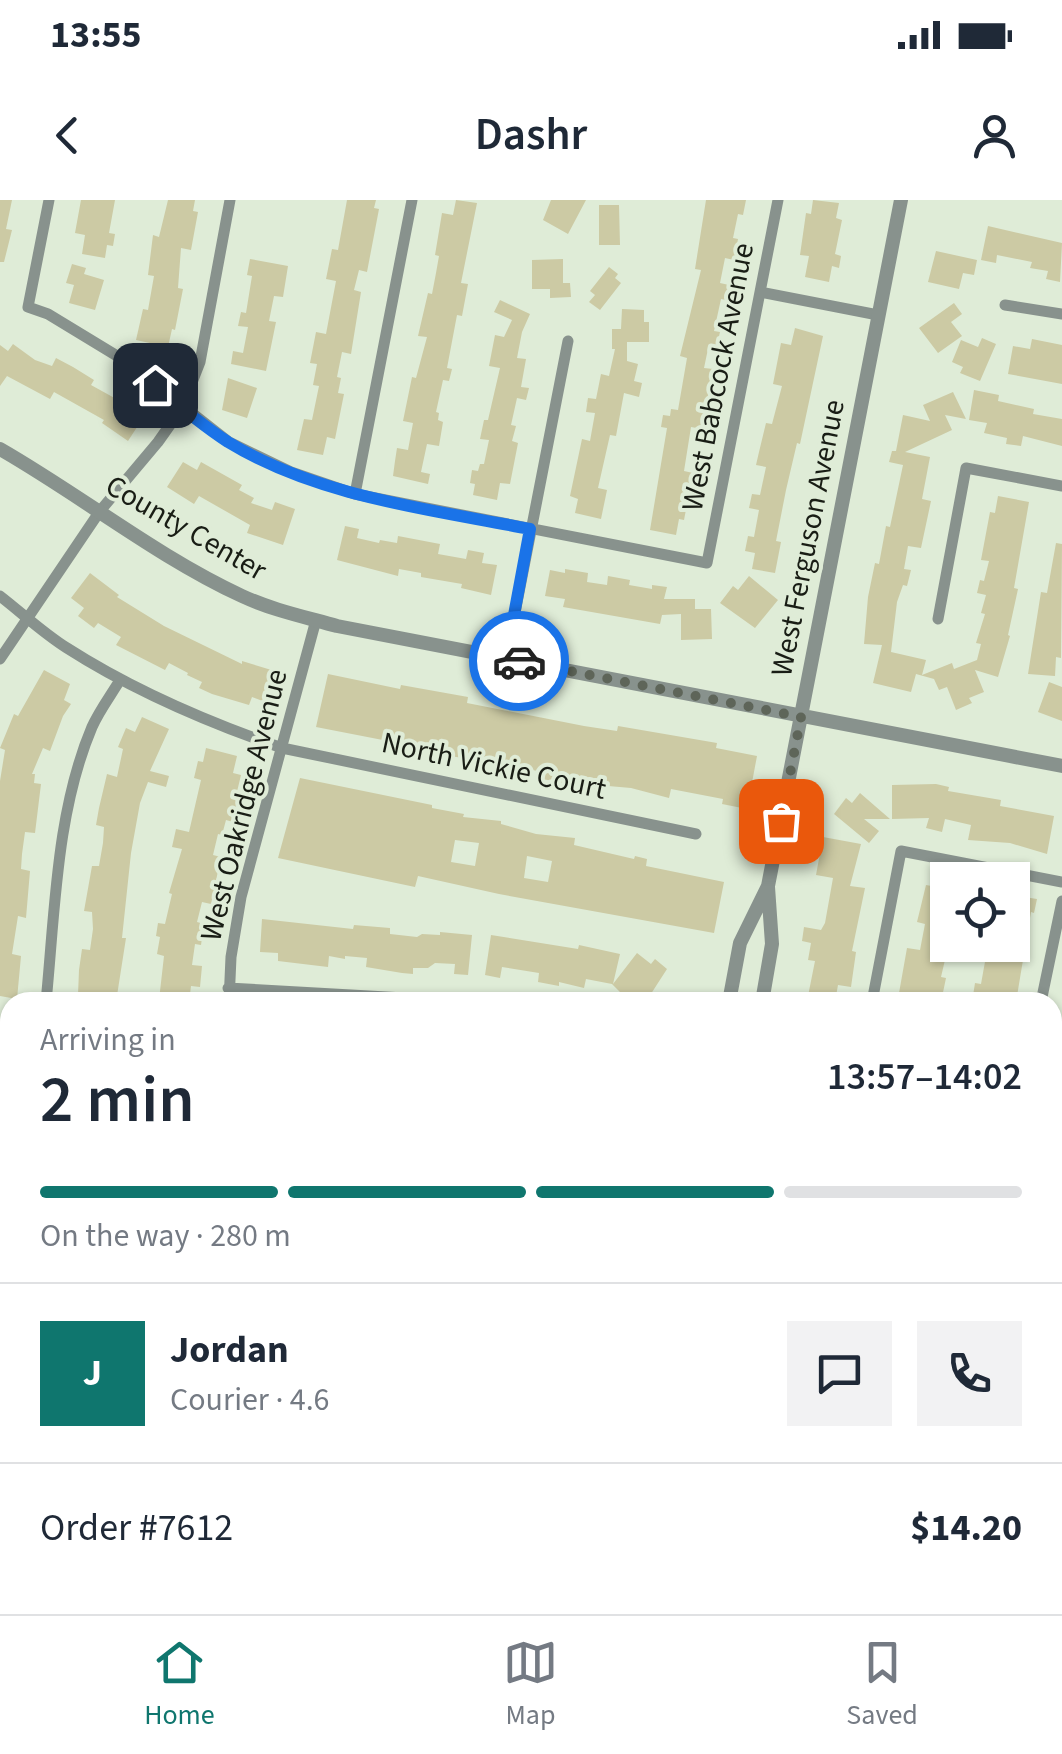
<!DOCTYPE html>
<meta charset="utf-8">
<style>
:root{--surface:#fff;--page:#f2f2f3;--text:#1f2937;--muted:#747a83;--line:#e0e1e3;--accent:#0f766e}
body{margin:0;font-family:"Source Sans 3",sans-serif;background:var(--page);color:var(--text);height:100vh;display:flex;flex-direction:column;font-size:38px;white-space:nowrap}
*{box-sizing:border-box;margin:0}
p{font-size:32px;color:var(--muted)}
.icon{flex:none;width:55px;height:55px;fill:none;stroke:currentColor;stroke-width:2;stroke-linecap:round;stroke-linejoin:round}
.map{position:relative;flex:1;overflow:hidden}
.side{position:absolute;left:0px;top:792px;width:1062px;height:622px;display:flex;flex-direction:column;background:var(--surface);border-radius:30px 30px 0 0;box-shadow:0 2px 8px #0004}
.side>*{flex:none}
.controls{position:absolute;left:930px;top:662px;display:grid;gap:20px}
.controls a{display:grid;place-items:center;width:100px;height:100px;border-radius:0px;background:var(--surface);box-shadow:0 2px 8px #0004;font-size:50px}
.pin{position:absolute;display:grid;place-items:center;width:85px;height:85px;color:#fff;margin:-42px;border-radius:20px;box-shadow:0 5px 15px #0006}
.courier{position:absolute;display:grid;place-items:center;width:100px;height:100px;margin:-50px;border:8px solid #1a73e8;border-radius:50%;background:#fff;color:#222;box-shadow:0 2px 12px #0007}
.head em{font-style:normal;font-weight:600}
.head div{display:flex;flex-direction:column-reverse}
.head{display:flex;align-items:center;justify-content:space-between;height:170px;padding:0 40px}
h1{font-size:65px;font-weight:600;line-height:75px}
.bar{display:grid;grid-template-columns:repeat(4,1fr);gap:15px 10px;align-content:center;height:120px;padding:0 40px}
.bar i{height:12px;border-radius:8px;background:var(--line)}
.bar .selected{background:var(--accent)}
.bar p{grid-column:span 4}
.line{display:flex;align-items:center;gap:25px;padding:0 40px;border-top:2px solid var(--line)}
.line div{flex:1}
.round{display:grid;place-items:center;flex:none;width:105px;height:105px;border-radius:0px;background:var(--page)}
.status{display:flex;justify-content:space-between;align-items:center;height:70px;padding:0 50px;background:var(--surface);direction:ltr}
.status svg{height:28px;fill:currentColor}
header{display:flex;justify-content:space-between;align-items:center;height:130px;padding:0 40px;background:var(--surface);font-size:45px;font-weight:600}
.tabs{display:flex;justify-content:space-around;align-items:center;height:140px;border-top:2px solid var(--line);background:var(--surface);font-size:28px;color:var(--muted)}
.tabs a{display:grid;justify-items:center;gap:5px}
.tabs .selected{color:var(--accent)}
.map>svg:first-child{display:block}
</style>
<div class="status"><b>13:55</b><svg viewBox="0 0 49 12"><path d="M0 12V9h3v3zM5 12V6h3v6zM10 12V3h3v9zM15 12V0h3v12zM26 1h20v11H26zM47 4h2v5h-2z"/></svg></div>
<header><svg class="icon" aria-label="back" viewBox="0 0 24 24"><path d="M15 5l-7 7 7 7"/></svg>Dashr<svg class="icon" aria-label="person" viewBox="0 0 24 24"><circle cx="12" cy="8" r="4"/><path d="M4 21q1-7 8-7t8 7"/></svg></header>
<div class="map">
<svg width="1062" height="1414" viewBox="0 0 1062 1414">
<rect width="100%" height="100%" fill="#dfecd7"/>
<path fill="#cccaa4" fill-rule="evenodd" d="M0,0h12l-6,29 6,1 -8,32h-4z
M81,0h34l-6,33 6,1 -2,12 -6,-1 -2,13 -23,-4 3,-19 -10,-2z
M168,0h27l-2,11 5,1 -7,38 -10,-2 -3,40 5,1 -8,41 -3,-1 -4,18 -32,-7 7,-31 5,1 6,-34 -6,-1 5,-40 6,2z
M347,0h29l-2,8 5,1 -12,63 -8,-2 -5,20 7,2 -10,62 -9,-2 -5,25 4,1 -3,15 6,1 -9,45 -8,-2 -4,18 -26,-5 7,-31 8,1 7,-34 -6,-1 4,-21 -7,-1 6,-31 10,2 10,-53 -10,-2 6,-30 6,1z
M456,0l21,3 -16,80 7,1 -6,32 -5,-1 -10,53 5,1 -3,12 -6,-1 -7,32 3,1 -1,7 5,2 -4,24 -12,-2 -6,28 9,2 -2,10 -35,-8 2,-15 2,-13 11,2 5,-27 -10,-2 9,-44 4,1 11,-41 -9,-1 10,-43 4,1 4,-21 3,-17 -4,-1 7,-42 11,2z
M551,0h35l-18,34 -25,-14z
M706,0h40l-3,15 -5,-1 -5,24 5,1 -4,21 -9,-2 -5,25 9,2 -3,15 -5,-1 -7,32 6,1 -3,13 -8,-1 -5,24 9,1 -11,60 -11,-2 -7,44 9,2 -9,47 -5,-1 -3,16 -26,-5 17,-102 -6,-1 2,-12 7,1 1,-7 7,1 9,-52 -7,-2 21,-86 -6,-1z
M813,0l26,3 -3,15 6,2 -7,34 6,2 -2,12 -7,-2 -3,16 -24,-5 4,-21 -9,-1 6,-42 5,1z
M599,5h20l1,40h-21z
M988,26l74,17 -2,39 -14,-3 2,-8 -18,-3 2,-6 -35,-7 -1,8 -15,-3z
M936,51l41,9 -3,15 -11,-2 -4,16 -31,-7z
M250,59l38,7 -5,31 -9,-1 -5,25 7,1 -10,49 -35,-7 2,-13 10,2 5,-26 -10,-1 3,-14 5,1 6,-37 -5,-1z
M563,59v24h7l1,14 -21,1v-9h-18v-29z
M72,64l14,4 -2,6 20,6 -9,30 -26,-7 5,-18 -8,-2z
M609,67l9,7 -3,4 6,5 -21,27 -11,-8 6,-7 -5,-4z
M500,100l30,14 -8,18 -5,26 9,1 -5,28 8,1 -3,12 -9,-2 -6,27 5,1 -4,15 6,2 -8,41 -10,-1 -3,17 -24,-5 2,-11 -5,-1 2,-13 6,1 2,-7h4l5,-24 -9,-1 4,-19h4l12,-52 -11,-2 6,-31 9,2 8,-17 -18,-8z
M954,103l8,11 -11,8 11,14 -24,17 -19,-25z
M622,109l22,1v12h5v20h-22v19l11,3 -4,17 8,2 -3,14 -15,-4 -8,43 -6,-1 -12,53 9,2 -6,29 -26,-6 3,-14 -8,-3 12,-57 8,2 5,-28 -9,-1 2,-14 8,1 5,-25 8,2 6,-27h-3v-20h9z
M795,128l28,8 -23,108 -3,-1 -11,47 -10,51 5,1 -6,31 -23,-4 3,-16 -10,-2 3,-15 6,1 5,-27 -10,-2 3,-14 8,1 6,-28 -10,-2 3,-13 7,-29 6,1 10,-38 -9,-2 8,-41 10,2z
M982,138l14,6 -16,37 -20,-8 3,-6 -11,-5 9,-22 17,7z
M1032,139l30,6v39l-54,-10 5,-28 17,3z
M13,144l22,16 17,6 4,-8 17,9 21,13 -3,5 38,21 -3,5 15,10 -13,20 -26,-18 2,-3 -50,-28 -4,7 -43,-23 -7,10v-41l8,6z
M228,178l29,10 -10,30 -25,-8z
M974,190l25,5 -1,6 36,8 -1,5 29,5v27l-39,-10 -2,10 -15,-2 1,-6 -23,-5 3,-10 -18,-3z
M953,192l13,27 -21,-4 7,15 -47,22 25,5 -8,42 9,2 -10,47 -13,-2 -4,23 7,1 -4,16 -4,-1 -6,17 -6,50 35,8 -4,15 30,-12 2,6 23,-9 4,-16 -5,-1 9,-29 -4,-1 5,-18 -9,-2 3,-13 4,1 5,-20 -8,-1 9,-48 5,1 3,-17 31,6 -15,86 4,1 -10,46 2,1 -12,41 -23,-7 9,22 -15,6 3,5 -16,7 -9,-23 -8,3 -5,-11 -18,-5 -5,18 -38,-9 9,-38 -18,-1 4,-47 7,-34 4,1 7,-38 4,1 13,-62 -14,-3 3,-11h4l7,-36 27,6 -7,-16z
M183,262l14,8 4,-8 41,23 -3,5 15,8 -3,5 21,7 3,-8 20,7 -12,36 -36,-12 3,-8 -51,-29 -5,8 -27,-17z
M345,326l14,3 -2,9 22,5 1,-3 17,3 1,-7 42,8 -2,10 28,5 2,-9 16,3 -2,10 15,2 -6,30 -30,-7 1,-4 -41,-7v-4l-22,-4 -1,7 -61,-16z
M1056,343l6,1 -1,114 -5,-1 -1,19 -27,-2 13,-82 6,1z
M565,369l23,4 -1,9 20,3 1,-9 22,4 -1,5 23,4v-4l15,2 -3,12h31v10h16l1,30 -31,1v-26l-19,1 -2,9 -97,-17 2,-8 -20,-3 5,-26 15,3z
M90,373l29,22 -2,2 47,29 78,38v-3l36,11 -10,31 -16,-6 -3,8 -37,-11 -13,-6 3,-6 -15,-7 1,-2 -19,-10 -4,7 -49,-25 5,-8 -23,-14 -4,5 -16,-12 6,-8 -13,-10z
M749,376l29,24 -23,28 -35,-25 13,-17 5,4z
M44,470l26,14 -6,16 7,4 -8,12 -13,35 -7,-3 -11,26h3l-1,9 7,1 -6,49 -10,-1 -3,22 -1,15 9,2 -4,47 -8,-2 -6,38 9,2 -4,43 -17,-3v-215l5,-31 -5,-2 14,-34 4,2z
M328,474l72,15 1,-4 67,12 -1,6 117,23 33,5 1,-5 99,17 -1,5 41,8 -10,53 -25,-5 1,-5 -52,-10 -2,9 -38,-10 -34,-3 -1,5 -12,-3 -47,-9 1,-7 -134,-23 -11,-2v-4l-77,-15z
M1049,482l13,5v34l-24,-9z
M142,517l27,12 -19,42 19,5 -3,11 -18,-5 -8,21 -9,50 -9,85h4l-10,64h-31l1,-5 -8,-2 1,-25 3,-21 8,1 3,-21 -1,-17 -8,-1 8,-45h7l4,-23 1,-16 -8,-2 3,-17 8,-34 10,3 6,-28 -5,-2 8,-19 9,4z
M206,548l31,8 -4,17 8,2 -6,25 3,1 -5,21 -7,-2 -4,15 -4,-1 -5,21 8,2 -10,47 -9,-2 -5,20 7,2 -3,21 -6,-1 -3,21 10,1 -2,21 -9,-1 -2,16 -30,-2 5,-44 -7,-2 3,-17 -4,-1 2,-13 7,1 7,-30 -3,-1 13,-44 -10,-2 4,-18 13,3 12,-52 -7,-2 4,-17 5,1z
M300,578l132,27v3l32,6 -1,3 38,4v3l35,10 39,4 -1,7 60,14 1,-3 12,3 -1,7 78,16 -10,51 -215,-39 -81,-18 -3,11 -137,-29zM455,640l24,3 -4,23 -24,-4zM527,656l25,5 -4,21 -24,-4z
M936,584l13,3 -1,4 53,9 -1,6 54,10 -7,38 -37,-11 -42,-3 3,-15 -26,-6 -3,13 -16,-4 3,-10 -37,1v-34z
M860,593l30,26h-26l15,12 -10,12 -35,-29 12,-16 6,5z
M823,637l38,7 -11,42 15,2 -13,63 4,1 -5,35 -13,-2 -3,17h-15l1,-3 -13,-3 7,-35 -7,-1 3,-17 -9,-2 2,-14 17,3 4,-7 8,-45 -17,-3z
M926,685l22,4v58l-7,30 5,1 -5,24h-36l2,-8 -8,-1 8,-45 13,2 5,-26 -8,-2z
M1012,695l25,4 -3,14 -3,-1 -15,90h-44l3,-19 6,1 7,-39h24z
M262,719l91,10 1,-4 36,3v6l27,3 5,-3 18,1v-3l32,3 -4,40 -14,-1 1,-10 -20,-1 -7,5h-15v6l-11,-1 -36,-6 1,-9 -22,-2v3l-16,-3 -1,11 -50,-6v-8l-18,-1z
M491,735l87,14 1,-4 41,9 -7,30 24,-31 14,11 4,-5 12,10 -20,31 -15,-8 -5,7 -15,-15 -26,-5 -2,9 -25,-6v4l-21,-4 1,-9 -37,-6 -2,11 -15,-3z"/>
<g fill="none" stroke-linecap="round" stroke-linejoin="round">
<path stroke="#88928d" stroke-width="11" d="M49,0l-21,107 20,7 79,48 102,80 62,30 64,22 352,69 71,-363
M760,92l118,23
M1005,105l57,9
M355,294l57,-294
M0,396c22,17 43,37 67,52 67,43 140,74 215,100l414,86
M938,419l28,-151 96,18
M0,459l100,-148 58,-69 24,-34 18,-46 30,-162
M506,459l62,-318
M228,788l247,14
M46,802c9,-90 10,-190 46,-275 7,-16 19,-32 28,-47
M229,802l2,-45 10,-60 75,-277
M872,802l29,-151 161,31
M1041,802l21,-101
M0,1115l10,3
M1052,1283l10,2
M0,1317l10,2
M451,1405l45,9
M102,1414l2,-9
M283,1414l1,-9"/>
<path stroke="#88928d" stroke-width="14" d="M0,249c82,47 156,107 242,147 30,14 63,21 95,30l725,140
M729,802l11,-59 28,-57 133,-686
M762,802l10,-58 -4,-57
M628,1414l2,-9"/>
</g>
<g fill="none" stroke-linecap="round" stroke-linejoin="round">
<path stroke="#5e6559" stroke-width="10" stroke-dasharray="0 18" d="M519,461l282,56 -20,104"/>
<path stroke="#1a73e8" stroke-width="12" d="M155,185c23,20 47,40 73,57 90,55 201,67 302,87l-24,129 13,3"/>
</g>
<g text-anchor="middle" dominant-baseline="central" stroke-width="8" stroke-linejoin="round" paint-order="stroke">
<g font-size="30" fill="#191d15" stroke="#dfecd7">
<text transform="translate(718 177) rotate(-79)">West Babcock Avenue</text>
<text transform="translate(186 328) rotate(30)">County Center</text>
<text transform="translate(808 338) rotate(-79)">West Ferguson Avenue</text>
<text transform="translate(494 566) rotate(12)">North Vickie Court</text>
<text transform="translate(244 605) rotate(-76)">West Oakridge Avenue</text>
</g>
</g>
</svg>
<div class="controls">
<a><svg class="icon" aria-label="locate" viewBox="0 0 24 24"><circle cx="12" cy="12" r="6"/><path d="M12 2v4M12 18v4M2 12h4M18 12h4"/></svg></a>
</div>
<div class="pin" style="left:781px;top:621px;background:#ea580c"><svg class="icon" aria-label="bag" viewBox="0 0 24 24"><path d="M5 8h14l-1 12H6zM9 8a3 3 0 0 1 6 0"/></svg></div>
<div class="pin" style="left:155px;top:185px;background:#1f2937"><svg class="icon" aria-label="home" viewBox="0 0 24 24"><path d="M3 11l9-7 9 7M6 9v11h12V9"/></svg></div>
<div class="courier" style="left:519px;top:461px"><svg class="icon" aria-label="car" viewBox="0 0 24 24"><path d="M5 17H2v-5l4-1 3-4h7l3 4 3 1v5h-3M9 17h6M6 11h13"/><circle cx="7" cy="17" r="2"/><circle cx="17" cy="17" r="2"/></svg></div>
<section class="side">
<div class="head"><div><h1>2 min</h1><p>Arriving in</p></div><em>13:57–14:02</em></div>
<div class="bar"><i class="selected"></i><i class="selected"></i><i class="selected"></i><i></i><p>On the way · 280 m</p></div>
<div class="line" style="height:180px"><b class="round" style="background:var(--accent);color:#fff">J</b><div><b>Jordan</b><p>Courier · 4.6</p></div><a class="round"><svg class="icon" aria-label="chat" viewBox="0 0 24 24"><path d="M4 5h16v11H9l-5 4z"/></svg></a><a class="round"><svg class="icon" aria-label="phone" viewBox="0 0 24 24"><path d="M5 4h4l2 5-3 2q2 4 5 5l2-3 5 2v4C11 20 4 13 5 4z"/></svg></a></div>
<div class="line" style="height:130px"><div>Order #7612</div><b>$14.20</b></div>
</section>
</div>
<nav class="tabs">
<a class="selected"><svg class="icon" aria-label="home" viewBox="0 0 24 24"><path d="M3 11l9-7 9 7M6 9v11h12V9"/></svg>Home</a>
<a><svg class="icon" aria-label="map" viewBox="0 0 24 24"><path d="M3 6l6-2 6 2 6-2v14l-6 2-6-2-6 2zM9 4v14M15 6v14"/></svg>Map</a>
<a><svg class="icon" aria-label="saved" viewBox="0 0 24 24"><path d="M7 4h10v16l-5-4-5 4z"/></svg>Saved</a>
</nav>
